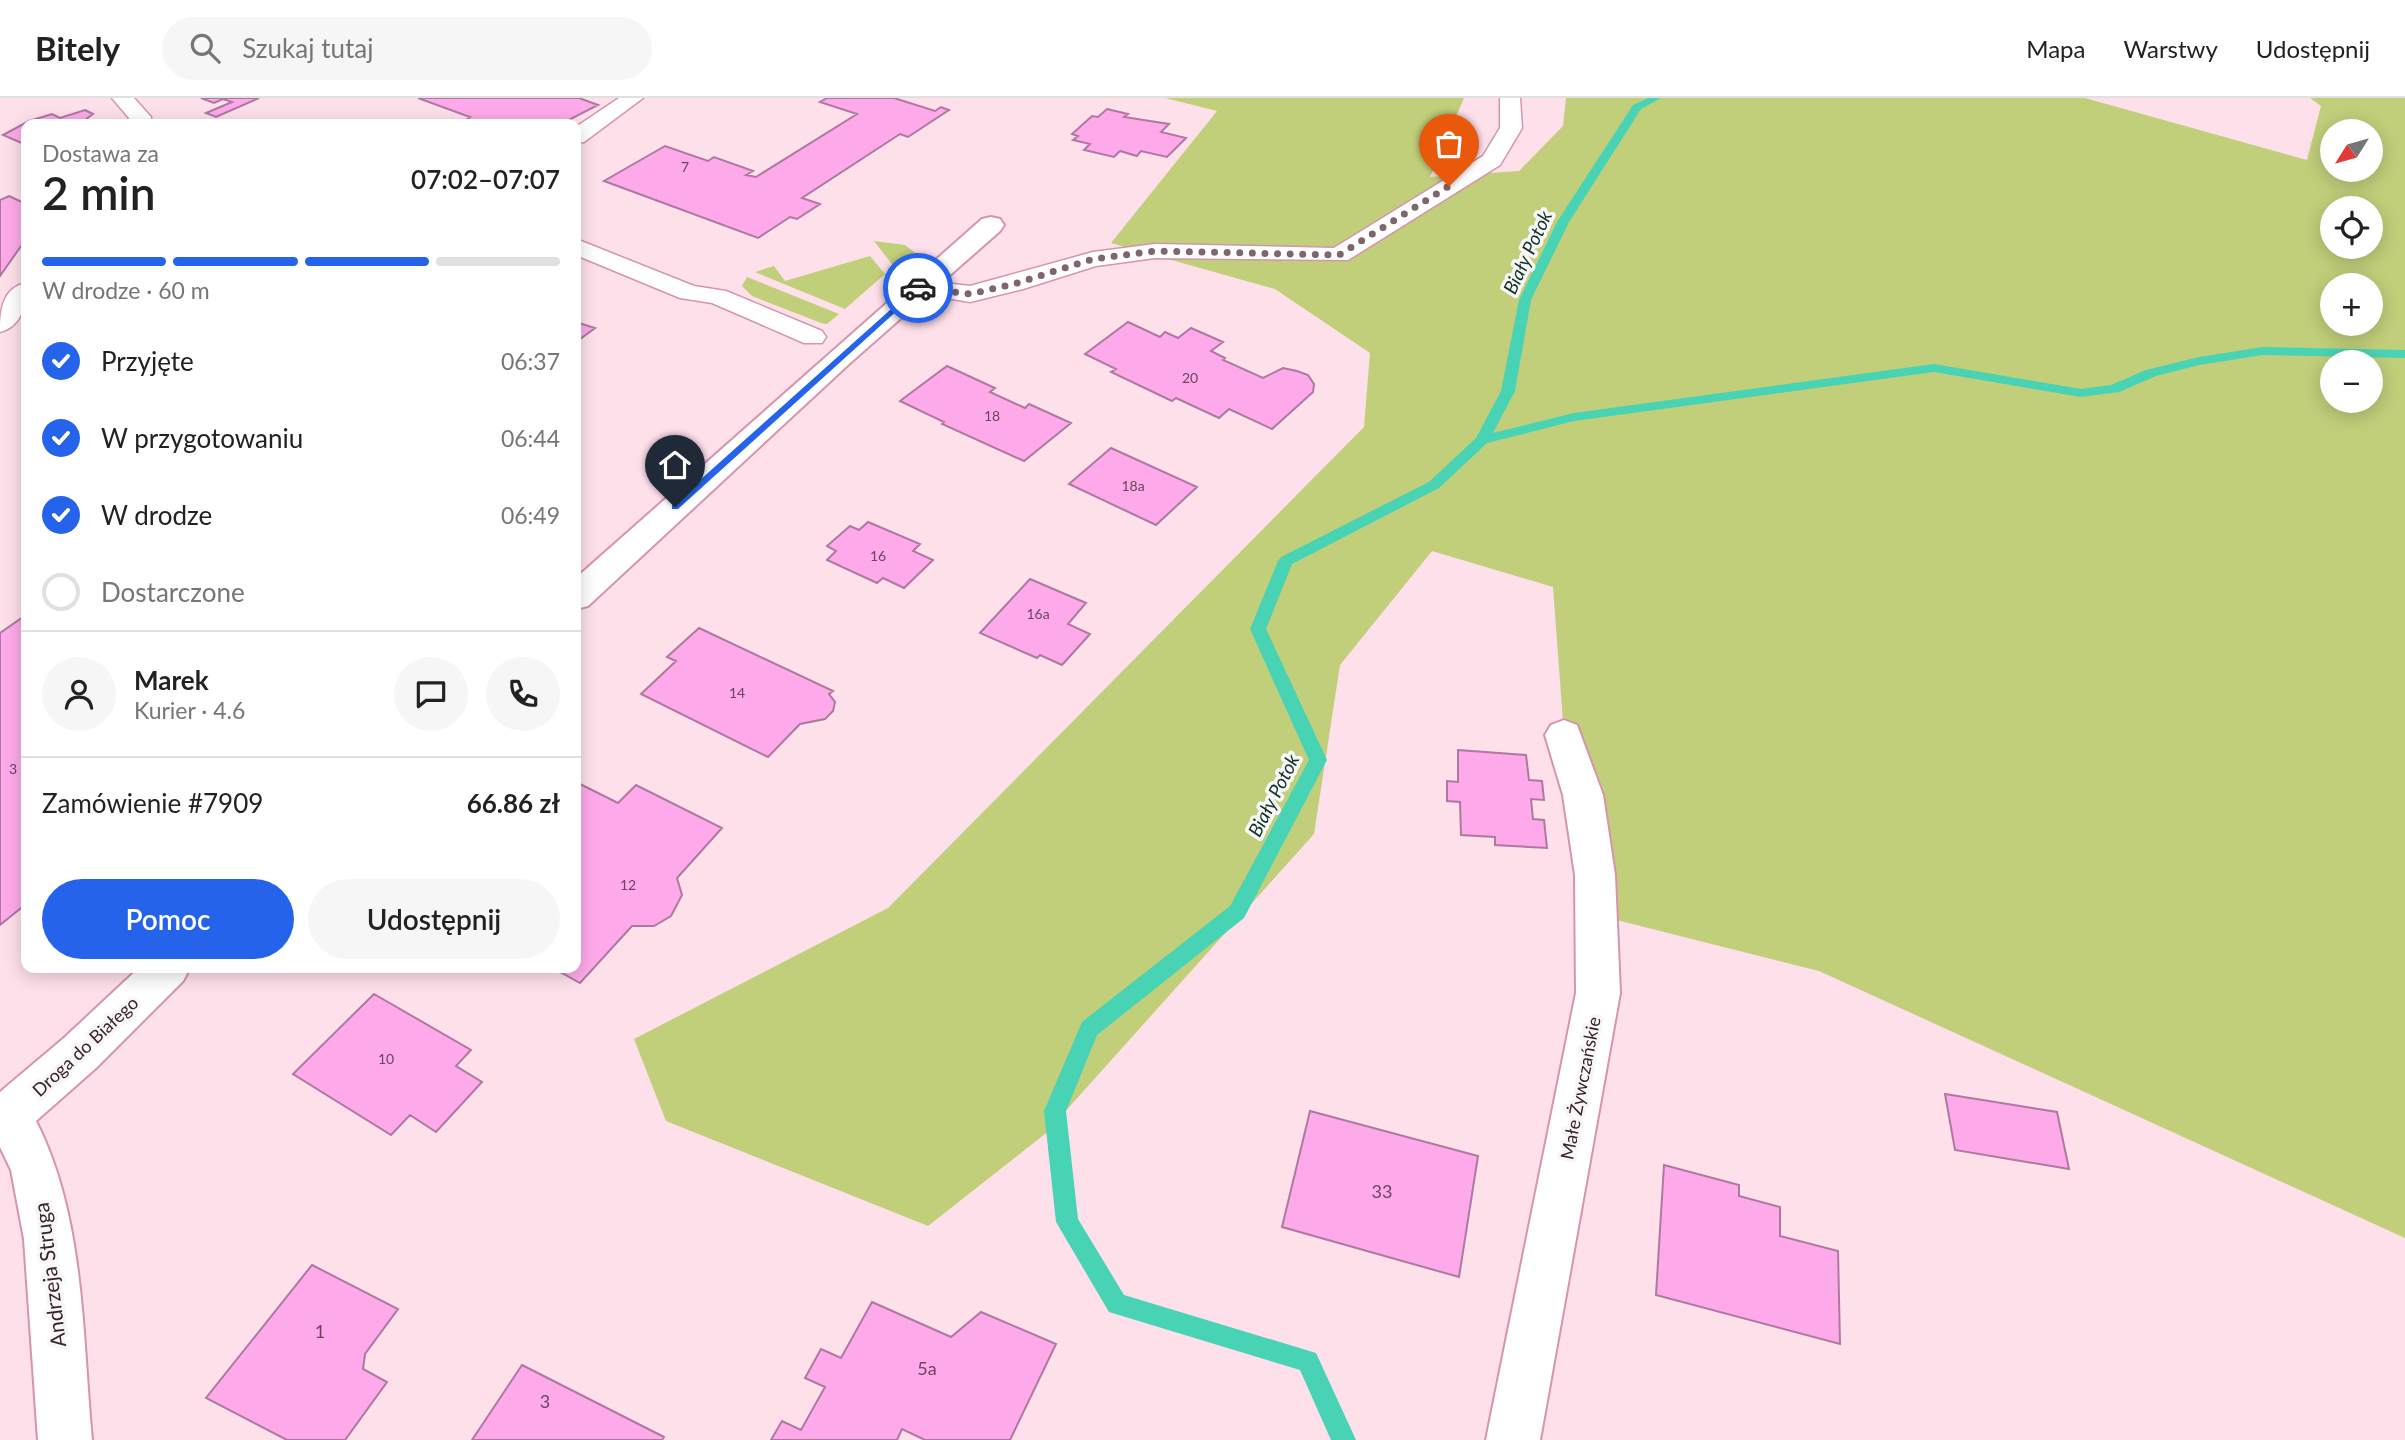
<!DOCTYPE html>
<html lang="pl">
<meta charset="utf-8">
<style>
:root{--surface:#fff;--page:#f6f6f6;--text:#222;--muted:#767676;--line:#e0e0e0;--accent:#2563eb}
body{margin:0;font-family:Lato,sans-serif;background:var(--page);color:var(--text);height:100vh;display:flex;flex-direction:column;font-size:26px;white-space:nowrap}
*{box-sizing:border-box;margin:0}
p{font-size:23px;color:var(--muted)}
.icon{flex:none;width:38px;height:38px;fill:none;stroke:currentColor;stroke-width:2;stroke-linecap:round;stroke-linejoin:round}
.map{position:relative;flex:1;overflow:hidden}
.sheet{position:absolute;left:21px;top:21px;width:560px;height:854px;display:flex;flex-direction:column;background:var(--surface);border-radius:14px;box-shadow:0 4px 18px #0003}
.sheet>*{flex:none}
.needle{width:46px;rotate:233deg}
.tools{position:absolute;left:2320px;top:21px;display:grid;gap:14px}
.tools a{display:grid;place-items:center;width:63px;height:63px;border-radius:50%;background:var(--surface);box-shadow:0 4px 18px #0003;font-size:35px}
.pin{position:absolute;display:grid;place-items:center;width:60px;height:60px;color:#fff;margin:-72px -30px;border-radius:50% 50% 50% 0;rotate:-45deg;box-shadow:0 0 7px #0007}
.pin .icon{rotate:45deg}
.courier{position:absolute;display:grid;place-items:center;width:70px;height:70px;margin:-35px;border:5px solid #2563eb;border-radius:50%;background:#fff;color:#222;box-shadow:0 2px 9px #0007}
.summary em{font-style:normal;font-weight:600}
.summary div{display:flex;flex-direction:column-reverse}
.summary{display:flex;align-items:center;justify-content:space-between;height:119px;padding:0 21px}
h1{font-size:46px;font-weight:600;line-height:52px}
.bar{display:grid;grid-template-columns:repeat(4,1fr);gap:10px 7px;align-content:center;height:84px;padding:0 21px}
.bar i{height:9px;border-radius:5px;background:var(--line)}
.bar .on{background:var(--accent)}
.bar p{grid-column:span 4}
.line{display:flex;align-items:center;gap:18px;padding:0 21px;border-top:2px solid var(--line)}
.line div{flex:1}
.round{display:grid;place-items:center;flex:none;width:74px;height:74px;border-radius:37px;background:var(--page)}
ol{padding:0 21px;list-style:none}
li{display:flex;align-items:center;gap:21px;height:77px}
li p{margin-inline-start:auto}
li .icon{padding:7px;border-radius:50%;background:var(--accent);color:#fff;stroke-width:4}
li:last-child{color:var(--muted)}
li i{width:38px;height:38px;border:4px solid var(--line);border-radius:50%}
.button{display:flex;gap:14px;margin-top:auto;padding:14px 21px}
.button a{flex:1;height:80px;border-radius:42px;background:var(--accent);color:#fff;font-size:28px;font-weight:600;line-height:80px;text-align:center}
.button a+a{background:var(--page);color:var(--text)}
header{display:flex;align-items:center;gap:42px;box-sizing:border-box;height:98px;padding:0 35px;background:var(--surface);border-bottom:2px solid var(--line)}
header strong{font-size:33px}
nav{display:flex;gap:38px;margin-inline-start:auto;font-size:24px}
.search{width:490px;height:63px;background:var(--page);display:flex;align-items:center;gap:18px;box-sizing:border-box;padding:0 24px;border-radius:38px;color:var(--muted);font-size:26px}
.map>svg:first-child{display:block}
</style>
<header>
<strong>Bitely</strong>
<div class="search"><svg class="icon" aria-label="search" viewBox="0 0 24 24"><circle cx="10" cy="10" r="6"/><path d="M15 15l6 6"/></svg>Szukaj tutaj</div>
<nav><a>Mapa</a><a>Warstwy</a><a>Udostępnij</a></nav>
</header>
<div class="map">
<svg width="2405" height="1342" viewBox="0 0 2405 1342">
<rect width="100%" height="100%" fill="#fee0ea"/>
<path fill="#c1ce7a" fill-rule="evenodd" d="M1165,0h299l-34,79 89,-6 44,-45 3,-28h519l222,62 14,-54 -11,-8h95v1140l-586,-267 -242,-61 -24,-323 -121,-36 -92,114 -26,169 -269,300 -117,92 -262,-105 -32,-82 254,-131 476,-481 6,-74 -95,-64 -164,-46 106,-132zM2333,33h38v39h-38zM2333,110h38v39h-38zM2333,187h38v39h-38zM2333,264h38v39h-38z
M874,143l31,4 12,9 2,12 -14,15z
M870,158l15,18 -40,35 -90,-37 19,-6 11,15z
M747,179l92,37 -12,10 -6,-1 -69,-27 -10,-10z"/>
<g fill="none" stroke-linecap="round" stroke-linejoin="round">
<path fill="#48d3b5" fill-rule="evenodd" d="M1648,0h13l-20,11 -72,113 -38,78 -16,91 -22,42 81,-20 360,-49 147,25 30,-4 35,-15 53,-13 64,-10 142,3v8l-142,-3 -64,10 -43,11 -37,16 -38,5 -147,-25 -360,49 -87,22 -48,45 -147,76 -26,65 61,131 -83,158 -147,117 -31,76 12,108 46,76 192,58 40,87h-25l-31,-70 -191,-58 -53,-90 -12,-111 38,-89 148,-116 79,-146 -59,-131 28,-68 3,-4 148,-75 47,-44 25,-47 18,-91 38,-78 76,-117z"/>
</g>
<path fill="#feaaea" stroke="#ae78a1" stroke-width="2" d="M201,0h58l-43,19 -10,-4 26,-11 -9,-3 -9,4z
M418,0h161l19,7 -37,19h-83l-12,-4 4,-3z
M827,0h67l41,13 6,-4 8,3 -41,27 -8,-3 -98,64 18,6 -23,15 -7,-2 -32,21 -154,-57 61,-35 43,15 6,-4 39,14 -7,4 10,2 101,-63 -37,-12z
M1107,11l21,5 -4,3 45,7 -8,8 25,6 -19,19 -26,-6 -4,5 -17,-5 -6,6 -30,-7 6,-6 -17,-4 5,-4 -6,-2 20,-18 6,1z
M85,12l8,4 -8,6 9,4h-68v21l-23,-10 26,-14 23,-7 8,4z
M9,98l17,8v35l-26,37v-76z
M576,224l19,6 -19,14z
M1128,224l32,15 5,-5 13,6 13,-10 32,14 -12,9 14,7 -2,2 40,18 20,-10 14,3 11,4 6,9 -1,8 -41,37 -43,-20 -10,9 -43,-20 -4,3 -61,-29 5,-3 -31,-15z
M947,268l48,22 -5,4 35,16 4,-4 42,19 -47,38 -82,-37 2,-2 -44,-21z
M1111,350l86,39 -41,38 -87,-41z
M868,424l52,22 -7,7 20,9 -29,28 -21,-10 -6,5 -50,-23 9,-9 -9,-5 23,-20 9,4z
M1030,481l56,24 -18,21 22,10 -28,31 -22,-10 -3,3 -57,-25z
M26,517v289l-26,21v-292z
M699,530l134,63 -4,3 6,8 -2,9 -8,8 -25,5 -32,33 -127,-63 35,-33 -9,-4z
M1458,652l68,5 3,25 13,1 2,19 -13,-1 2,20 11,1 3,28 -52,-3v-8l-34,-2 -1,-33 -13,-1v-20l11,1z
M576,684l42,21 18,-18 86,43 -45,50 5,17 -11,21 -17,10h-22l-52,57 -27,-15h23z
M374,896l97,56 -15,16 26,16 -46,50 -26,-17 -19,20 -98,-61z
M1945,996l112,18 12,57 -114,-19z
M1310,1013l168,45 -19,121 -177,-50z
M1664,1067l75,20v11l41,11v29l58,15 2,93 -184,-49z
M312,1167l86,44 -33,45 -2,15 24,13 -42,58h-58l-81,-42z
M872,1204l79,35 30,-25 75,32 -46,96h-85l-23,-11 -5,11h-126l11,-19 19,9 24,-43 -20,-9 16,-29 20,9z
M522,1267l142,72 -2,3h-190z"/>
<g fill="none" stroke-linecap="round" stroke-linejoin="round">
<defs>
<path id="lane" d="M112,0h22l17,19v7h-22v-6z
M619,0h24l-59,44 -8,1v-16z
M1500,0h20l2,30 -22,37 -152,95 -193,-2 -59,8 -73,23 -53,13 -60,-10 -3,-5 3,-5 9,-2 51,6 123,-34 62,-8 179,4 149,-92 17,-28z
M576,141l118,47 32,5 96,40 4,6 -4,6h-18l-92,-40 -32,-5 -104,-43z
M26,185c1,19 -3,43 -26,49 0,-21 2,-44 26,-49z"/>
<path id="street" d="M991,119l9,2 4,6 -4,6 -150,132 -262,243 -12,3v-31l406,-359z
M1564,622l13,5 26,70 12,80 5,118 -80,447h-54l90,-447 -1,-118 -12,-80 -18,-60 6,-10z
M139,870h51l-7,13 -87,87 -60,53c49,97 46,212 56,319h-54l-14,-201 -13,-69 -11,-23v-55l64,-54z"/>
</defs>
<use href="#lane" stroke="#d794ad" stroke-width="3"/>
<use href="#street" stroke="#d794ad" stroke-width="4"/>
<use href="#lane" fill="#fff" fill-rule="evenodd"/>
<use href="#street" fill="#fff" fill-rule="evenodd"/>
</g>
<path fill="#2563eb" d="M918,187l3,4 -243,220h-6v-4z"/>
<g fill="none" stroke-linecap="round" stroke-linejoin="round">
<path stroke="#80646e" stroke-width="7" stroke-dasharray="0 12.6" d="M918,190l52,6 44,-10 79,-25 62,-8 184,4 110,-69"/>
</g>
<g text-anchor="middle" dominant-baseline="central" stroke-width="7" stroke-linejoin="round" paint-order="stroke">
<g font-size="14" fill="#6c445c">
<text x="685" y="68">7</text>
<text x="1190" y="279">20</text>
<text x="992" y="317">18</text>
<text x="1133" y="387">18a</text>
<text x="878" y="457">16</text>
<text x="1038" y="515">16a</text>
<text x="737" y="594">14</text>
<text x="13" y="670">3</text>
<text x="628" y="786">12</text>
<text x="386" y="960">10</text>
</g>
<g font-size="18" fill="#3c222c" stroke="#f7f7f7">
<text transform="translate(85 948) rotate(-43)">Droga do Białego</text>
<text transform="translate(1580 990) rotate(-79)">Małe Żywczańskie</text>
</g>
<g font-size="18" fill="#6c445c">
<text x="1382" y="1093">33</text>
<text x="320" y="1233">1</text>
<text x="927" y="1270">5a</text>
<text x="545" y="1303">3</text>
</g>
<g font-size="19" font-style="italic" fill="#133029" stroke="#f7f7f7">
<text transform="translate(1527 154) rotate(-65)">Biały Potok</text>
<text transform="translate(1273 697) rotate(-63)">Biały Potok</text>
</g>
<g font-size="21" fill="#3c222c" stroke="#f7f7f7">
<text transform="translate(49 1177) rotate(-97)">Andrzeja Struga</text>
</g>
</g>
</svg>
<div class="tools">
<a><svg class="needle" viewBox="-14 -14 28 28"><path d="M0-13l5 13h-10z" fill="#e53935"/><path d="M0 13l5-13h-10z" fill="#767676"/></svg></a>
<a><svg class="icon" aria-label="locate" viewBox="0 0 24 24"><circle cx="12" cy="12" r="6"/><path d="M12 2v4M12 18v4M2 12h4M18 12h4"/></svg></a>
<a>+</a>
<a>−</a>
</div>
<div class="pin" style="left:1449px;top:88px;background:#ea580c"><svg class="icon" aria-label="bag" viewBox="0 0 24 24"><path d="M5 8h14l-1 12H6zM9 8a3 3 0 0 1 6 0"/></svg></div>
<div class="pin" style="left:675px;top:409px;background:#1f2937"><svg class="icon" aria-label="home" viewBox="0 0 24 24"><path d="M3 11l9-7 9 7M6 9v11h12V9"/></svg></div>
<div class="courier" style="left:918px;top:190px"><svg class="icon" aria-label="car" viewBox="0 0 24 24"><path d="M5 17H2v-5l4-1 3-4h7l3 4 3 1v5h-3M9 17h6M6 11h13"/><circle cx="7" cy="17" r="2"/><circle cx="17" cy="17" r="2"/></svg></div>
<section class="sheet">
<div class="summary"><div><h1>2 min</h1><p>Dostawa za</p></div><em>07:02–07:07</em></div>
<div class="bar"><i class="on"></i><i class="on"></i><i class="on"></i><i></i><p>W drodze · 60 m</p></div>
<ol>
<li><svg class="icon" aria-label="check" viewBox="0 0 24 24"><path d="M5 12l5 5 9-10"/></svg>Przyjęte<p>06:37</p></li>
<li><svg class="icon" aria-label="check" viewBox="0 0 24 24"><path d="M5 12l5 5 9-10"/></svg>W przygotowaniu<p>06:44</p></li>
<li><svg class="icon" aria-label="check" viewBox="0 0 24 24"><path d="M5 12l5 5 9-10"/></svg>W drodze<p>06:49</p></li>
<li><i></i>Dostarczone</li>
</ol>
<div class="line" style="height:126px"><a class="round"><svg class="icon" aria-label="person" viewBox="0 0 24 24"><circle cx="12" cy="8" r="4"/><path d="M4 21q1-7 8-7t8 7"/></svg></a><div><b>Marek</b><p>Kurier · 4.6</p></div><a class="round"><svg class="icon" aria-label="chat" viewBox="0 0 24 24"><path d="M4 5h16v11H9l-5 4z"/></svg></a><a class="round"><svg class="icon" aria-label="phone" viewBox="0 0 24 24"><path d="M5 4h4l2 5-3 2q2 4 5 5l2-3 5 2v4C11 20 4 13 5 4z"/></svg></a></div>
<div class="line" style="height:91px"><div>Zamówienie #7909</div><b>66.86 zł</b></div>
<div class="button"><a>Pomoc</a><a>Udostępnij</a></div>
</section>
</div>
